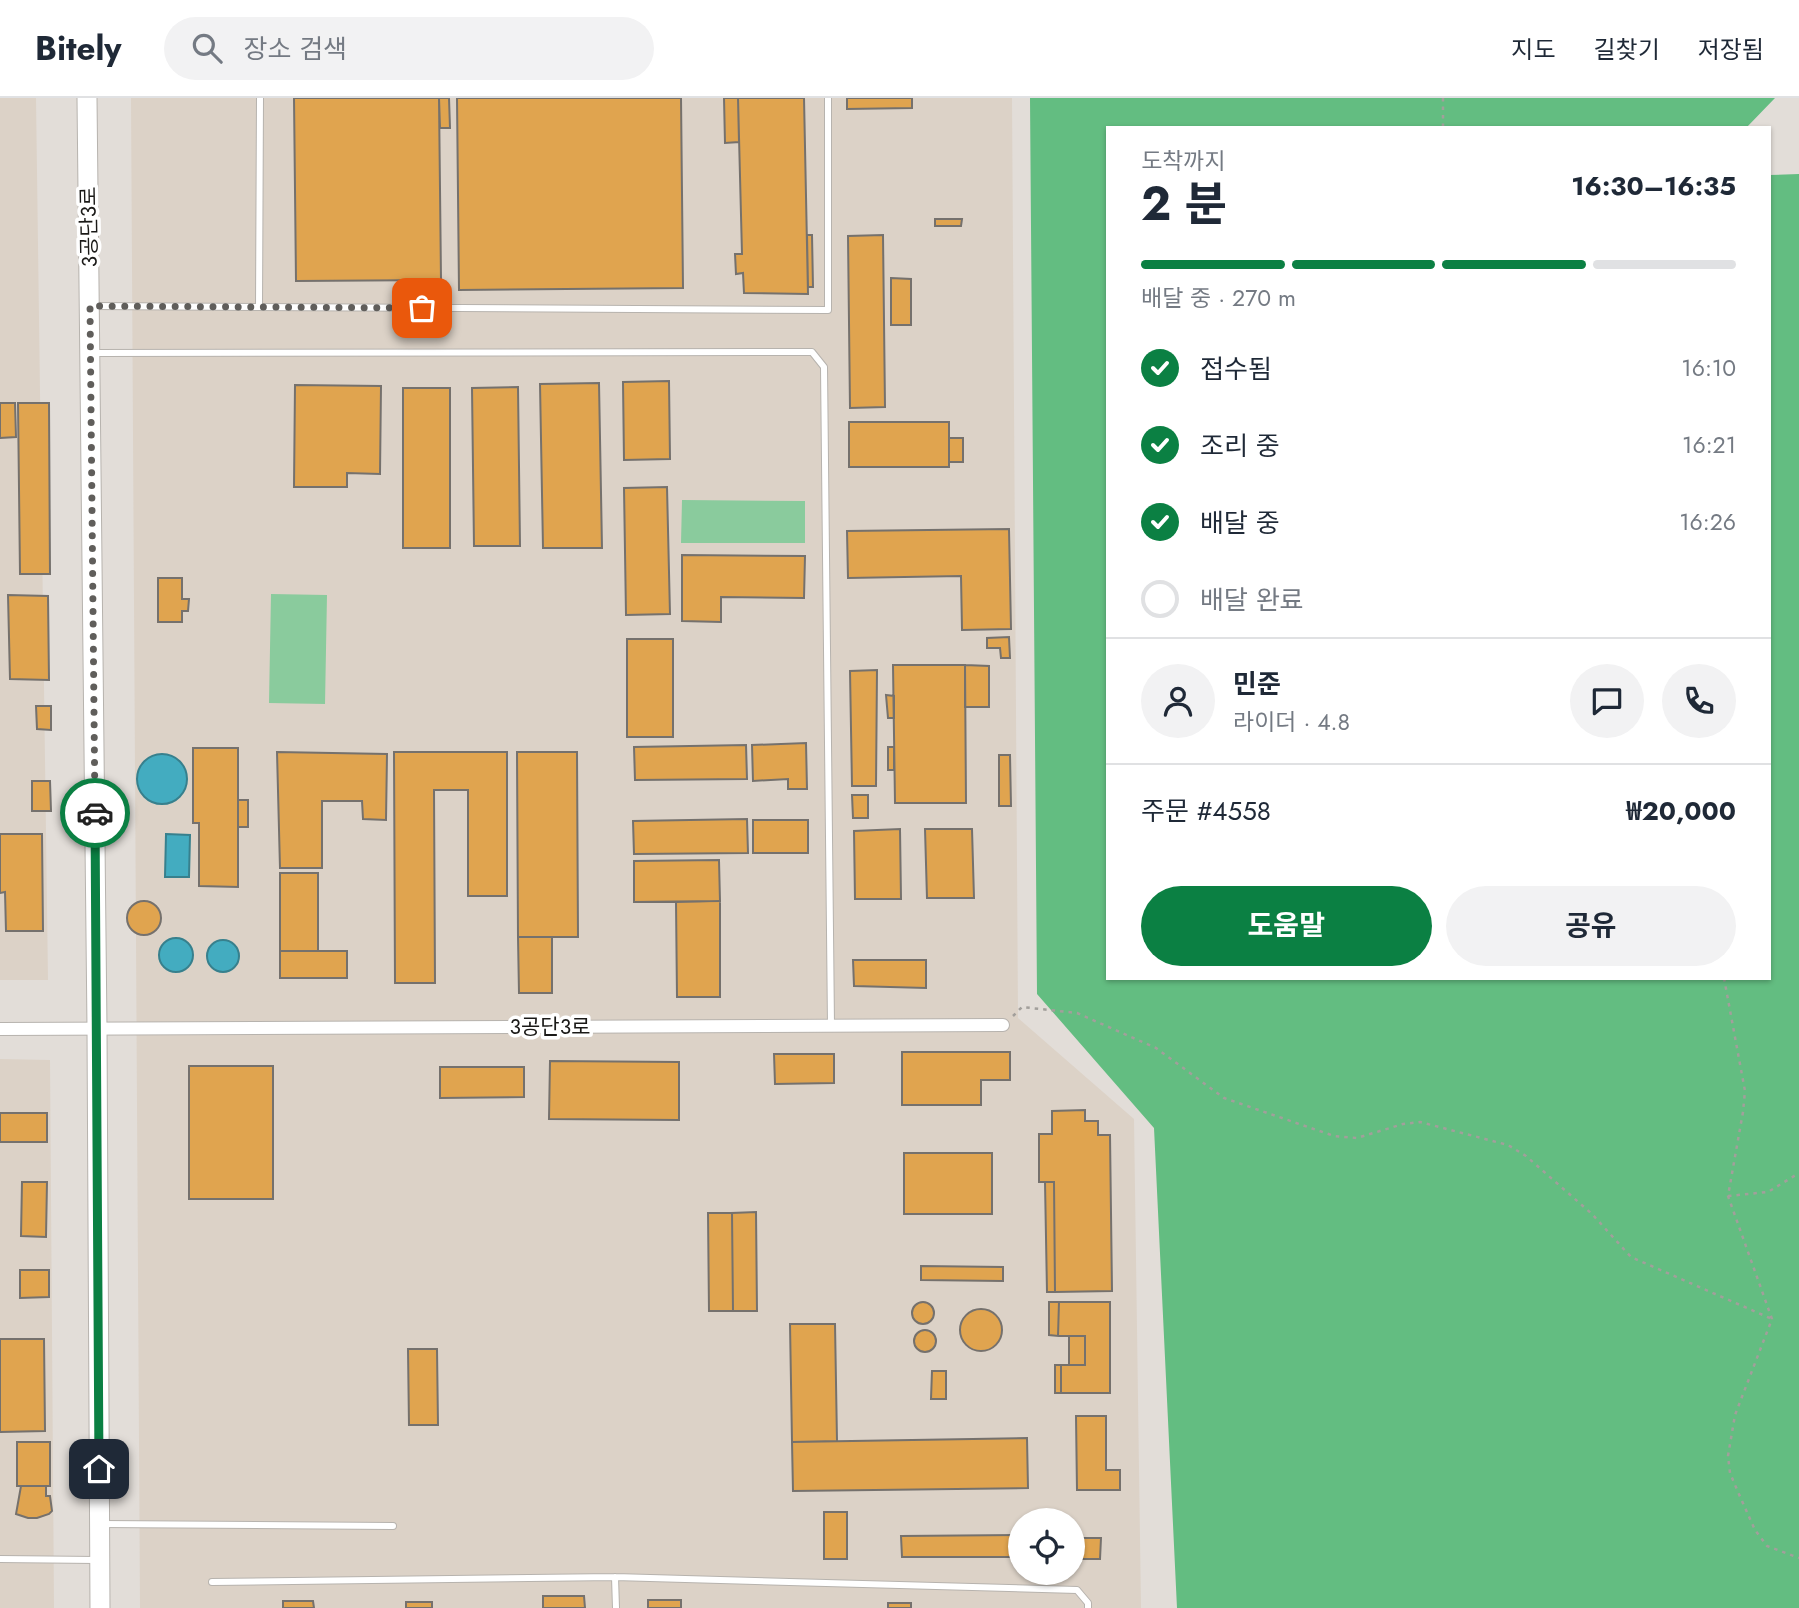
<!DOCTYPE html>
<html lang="ko">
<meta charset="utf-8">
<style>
:root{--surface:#fff;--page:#f2f2f3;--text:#1f2937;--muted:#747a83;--line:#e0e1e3;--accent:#0b8043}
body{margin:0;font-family:Jost,"Noto Sans KR",sans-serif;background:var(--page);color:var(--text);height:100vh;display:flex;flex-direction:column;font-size:26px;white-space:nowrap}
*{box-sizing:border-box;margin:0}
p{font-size:23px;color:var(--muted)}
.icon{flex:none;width:38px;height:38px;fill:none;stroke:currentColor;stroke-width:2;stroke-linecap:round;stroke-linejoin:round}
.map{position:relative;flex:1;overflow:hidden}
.details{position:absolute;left:1106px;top:28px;width:665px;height:854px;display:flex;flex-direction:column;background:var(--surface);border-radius:0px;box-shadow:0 2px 5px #0004}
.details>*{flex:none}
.controls{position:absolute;left:1008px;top:1410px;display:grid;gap:14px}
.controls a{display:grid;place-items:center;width:77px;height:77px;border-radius:50%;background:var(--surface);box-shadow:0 2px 5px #0004;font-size:35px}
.pin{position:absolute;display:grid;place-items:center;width:60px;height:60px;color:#fff;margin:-30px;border-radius:14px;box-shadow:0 4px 10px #0006}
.courier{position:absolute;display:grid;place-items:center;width:70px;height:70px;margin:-35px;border:5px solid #0b8043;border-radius:50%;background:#fff;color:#222;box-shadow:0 2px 9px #0007}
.head em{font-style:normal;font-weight:700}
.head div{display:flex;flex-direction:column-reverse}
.head{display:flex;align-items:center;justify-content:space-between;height:119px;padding:0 35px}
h1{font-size:46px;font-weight:700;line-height:52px}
.bar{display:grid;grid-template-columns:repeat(4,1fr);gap:10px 7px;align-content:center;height:84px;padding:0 35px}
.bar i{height:9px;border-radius:5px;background:var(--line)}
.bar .selected{background:var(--accent)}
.bar p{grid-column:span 4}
.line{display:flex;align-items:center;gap:18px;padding:0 35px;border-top:2px solid var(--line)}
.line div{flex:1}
.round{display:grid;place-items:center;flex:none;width:74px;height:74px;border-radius:37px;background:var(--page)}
ol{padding:0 35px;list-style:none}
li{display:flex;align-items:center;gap:21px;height:77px}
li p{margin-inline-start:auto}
li .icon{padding:7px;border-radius:50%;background:var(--accent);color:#fff;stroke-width:4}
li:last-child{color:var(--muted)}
li i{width:38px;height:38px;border:4px solid var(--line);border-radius:50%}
.primary-button{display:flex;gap:14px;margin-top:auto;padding:14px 35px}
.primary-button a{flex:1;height:80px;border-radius:42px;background:var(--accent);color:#fff;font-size:28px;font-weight:700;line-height:80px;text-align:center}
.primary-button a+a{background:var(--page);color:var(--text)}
header{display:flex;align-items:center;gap:42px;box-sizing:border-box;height:98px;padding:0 35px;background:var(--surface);border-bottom:2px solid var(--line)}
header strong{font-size:33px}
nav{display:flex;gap:38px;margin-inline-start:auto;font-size:24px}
.search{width:490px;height:63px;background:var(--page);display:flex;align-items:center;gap:18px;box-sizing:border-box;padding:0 24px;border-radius:38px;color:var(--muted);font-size:26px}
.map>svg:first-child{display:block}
</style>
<header>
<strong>Bitely</strong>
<div class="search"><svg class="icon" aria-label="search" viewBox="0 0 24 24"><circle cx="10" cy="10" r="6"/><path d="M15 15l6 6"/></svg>장소 검색</div>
<nav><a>지도</a><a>길찾기</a><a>저장됨</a></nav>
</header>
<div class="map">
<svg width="1799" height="1510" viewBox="0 0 1799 1510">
<rect width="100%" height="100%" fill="#e2ddd8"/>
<path fill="#dcd2c7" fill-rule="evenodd" d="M0,0h36l12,882h-48z
M131,0h881l6,920 116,101 7,489h-1001zM1020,1423h53v52h-53z
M0,961l50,1 4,548h-54z"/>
<path fill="#8acb9d" d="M682,402l123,1v42h-124z
M271,496l56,1 -2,109 -56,-1z"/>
<path fill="#63bd81" d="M1030,0h745l-29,30h-638v850h661v-803l30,-1v1434h-622l-23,-480 -117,-134z"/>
<path fill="#43acc0" stroke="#37808d" stroke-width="2" d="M137 681a25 25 0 1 1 50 0a25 25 0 1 1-50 0Z
M166,736l24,1 -1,42h-24z
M159 857a17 17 0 1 1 34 0a17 17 0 1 1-34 0Z
M207 858a16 16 0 1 1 32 0a16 16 0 1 1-32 0Z"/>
<path fill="#e0a44f" stroke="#75716d" stroke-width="2" d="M294,0h145l2,182 -145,1z
M439,0h10l1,30h-10z
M457,0h224l2,190 -224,2z
M724,0h14l1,44 -14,1z
M738,0h66l4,196 -64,-1 -1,-20 -7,1 -1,-20h7z
M847,0h65v10l-65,1z
M935,121h27l-1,7h-26z
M807,137h5l1,52h-5z
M883,137l2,172 -35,1 -2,-172z
M891,180l20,1v46h-20z
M669,283l1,78 -46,1 -1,-78z
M599,285l3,165h-59l-3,-164z
M295,287l86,1 -1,88 -33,-1v14h-53z
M518,289l2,159h-46l-2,-158z
M403,290h47v160h-47z
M0,305h15l1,34 -16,1z
M18,305h31l1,171h-30z
M849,324h100v45h-100z
M949,340h14v24h-14z
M667,389l3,127 -44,1 -2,-127z
M1009,431l2,100 -49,1 -1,-54 -113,2 -1,-47z
M682,457l123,1 -1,42 -83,-1v25l-39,-1z
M158,480h24v21h7l-1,12h-6v11h-24z
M8,497l40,1 1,84 -39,-1z
M1009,539l1,21h-9l-1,-10h-13v-10z
M627,541h46v98h-46z
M893,567h72l1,138h-71z
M965,567l24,1v41h-24z
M877,572l-1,116h-24l-2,-115z
M886,597l8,1v22h-6z
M36,608h15v24l-14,-1z
M806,645l1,46h-19v-10l-35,2 -1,-36z
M746,647l1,34 -112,1 -1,-33z
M888,649h6v23h-6z
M193,650h45v139l-39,-1v-63h-6z
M277,654l110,2 -1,66 -23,-1 -1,-18h-40v67h-42z
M394,654h113v144h-39v-106h-34l1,193h-40z
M517,654h60l1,185h-60z
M999,657h11l1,51h-12z
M32,683h18l1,30h-19z
M852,697h16v23h-15z
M238,702h10v27h-10z
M747,721l1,34 -114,1 -1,-33z
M753,722h55v33h-55z
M900,731l1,70h-46l-1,-68z
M925,731h47l2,69h-47z
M0,736h42l1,97h-37l-1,-39 -5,1z
M719,762l1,41 -86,1v-41z
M280,775h38v78h-38z
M720,803v96h-43l-1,-95z
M127 820a17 17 0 1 1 34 0a17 17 0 1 1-34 0Z
M518,839h34v56h-33z
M280,853h67v27h-67z
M853,862h73v28l-72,-2z
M902,954h108v28h-29v25h-79z
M774,956h60v29l-59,1z
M550,963l129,1v58l-130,-1z
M189,968h84v133h-84z
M440,969h84v30l-84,1z
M1085,1012v11h13v14h12l2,156 -57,1 -1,-110h-15v-48h13v-23z
M0,1015h47v29h-47z
M904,1055h88v61h-88z
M22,1084h25l-1,55 -25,-1z
M1045,1084h9l1,110h-8z
M756,1114l1,99h-24l-1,-98z
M708,1115h24l1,98h-24z
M921,1168l82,1v14l-82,-1z
M20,1172h29v27l-29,1z
M1049,1204h10l-1,34 -9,-1z
M1059,1204h51v91h-49v-28h24v-29h-27z
M912 1215a11 11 0 1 1 22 0a11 11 0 1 1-22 0Z
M960 1232a21 21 0 1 1 42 0a21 21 0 1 1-42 0Z
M790,1226h45l2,117 -45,1z
M914 1243a11 11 0 1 1 22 0a11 11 0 1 1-22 0Z
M1069,1238h16v29h-16z
M0,1241h44l1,92 -45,1z
M408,1251h29l1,76h-29z
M1055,1267h6v28h-6z
M932,1273h14v28h-15z
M1076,1318h30v54h14v20h-43z
M1027,1340l1,50 -235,3 -1,-49z
M17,1344h33v44h-33z
M21,1388h25v10h4l2,15 -3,3 -12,4h-9l-12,-4z
M824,1414h23v47h-23z
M1020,1437v22h-118l-1,-21z
M1073,1440h28l-1,21h-27z
M543,1498h41l1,12h-42z
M648,1502h33v8h-33z
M283,1503h30l1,7h-31z
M406,1504h26v6h-26z
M888,1505h23v5h-23z"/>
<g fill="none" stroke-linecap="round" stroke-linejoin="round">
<defs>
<path id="service" d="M92,208l736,4v-212
M259,209l1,-209
M92,255l720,-1 12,15 7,659
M101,1426l292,2
M0,1461l96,1
M615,1479l1,31
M212,1484l403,-5 462,13 11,13v5"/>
<path id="minor" d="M0,931l1003,-4"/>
<path id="primary" d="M87,0l10,931 3,579"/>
</defs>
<use href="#service" stroke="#b7b3ae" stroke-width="8"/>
<use href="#minor" stroke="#b7b3ae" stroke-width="14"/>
<use href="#primary" stroke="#b7b3ae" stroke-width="21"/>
<path stroke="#a29f9b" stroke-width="2.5" stroke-dasharray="3.5 5" stroke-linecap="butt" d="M1443,0v30
M1724,880l21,113 -2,21 -15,84 44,123 -37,96 -7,41 2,17 8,19 17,38 12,16 32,12
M1013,918l9,-9 55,6 79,35 68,50 110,38 23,2 46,-14 17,-2 88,23 18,11 66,58 39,43 141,62
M1728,1098l40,-4 31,-19"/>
<use href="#service" stroke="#fff" stroke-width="6"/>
<use href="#minor" stroke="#fff" stroke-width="12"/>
<use href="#primary" stroke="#fff" stroke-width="19"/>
</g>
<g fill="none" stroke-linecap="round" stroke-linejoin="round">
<path stroke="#605e5b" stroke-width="7" stroke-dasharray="0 12.6" d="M95,715l-5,-507 332,2"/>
<path stroke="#0b8043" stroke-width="9" d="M95,715l4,656"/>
</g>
<g text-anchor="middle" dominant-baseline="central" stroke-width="7" stroke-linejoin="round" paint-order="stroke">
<g font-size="21" fill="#1a1917" stroke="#fff">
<text transform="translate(89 129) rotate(-91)">3공단3로</text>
<text x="550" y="929">3공단3로</text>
</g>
</g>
</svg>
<div class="controls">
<a><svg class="icon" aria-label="locate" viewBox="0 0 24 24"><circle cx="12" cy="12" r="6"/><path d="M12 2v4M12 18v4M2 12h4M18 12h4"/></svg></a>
</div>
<div class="pin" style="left:422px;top:210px;background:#ea580c"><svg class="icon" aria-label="bag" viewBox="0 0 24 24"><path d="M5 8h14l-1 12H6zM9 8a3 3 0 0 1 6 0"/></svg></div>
<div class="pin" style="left:99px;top:1371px;background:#1f2937"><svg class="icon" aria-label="home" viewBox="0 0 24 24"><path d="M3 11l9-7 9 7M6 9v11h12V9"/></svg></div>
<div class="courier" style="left:95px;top:715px"><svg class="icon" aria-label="car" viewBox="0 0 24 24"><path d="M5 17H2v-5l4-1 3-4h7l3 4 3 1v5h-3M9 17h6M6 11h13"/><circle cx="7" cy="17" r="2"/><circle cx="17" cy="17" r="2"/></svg></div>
<section class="details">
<div class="head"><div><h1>2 분</h1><p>도착까지</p></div><em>16:30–16:35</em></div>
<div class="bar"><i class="selected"></i><i class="selected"></i><i class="selected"></i><i></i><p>배달 중 · 270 m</p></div>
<ol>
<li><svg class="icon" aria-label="check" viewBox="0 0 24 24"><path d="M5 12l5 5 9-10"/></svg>접수됨<p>16:10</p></li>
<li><svg class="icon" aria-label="check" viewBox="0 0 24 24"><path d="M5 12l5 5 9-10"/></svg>조리 중<p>16:21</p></li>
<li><svg class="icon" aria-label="check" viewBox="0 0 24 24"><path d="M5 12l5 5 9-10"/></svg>배달 중<p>16:26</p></li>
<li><i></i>배달 완료</li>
</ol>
<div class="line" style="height:126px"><a class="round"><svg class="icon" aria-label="person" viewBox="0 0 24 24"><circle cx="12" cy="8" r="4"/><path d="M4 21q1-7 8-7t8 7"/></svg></a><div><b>민준</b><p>라이더 · 4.8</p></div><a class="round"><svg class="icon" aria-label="chat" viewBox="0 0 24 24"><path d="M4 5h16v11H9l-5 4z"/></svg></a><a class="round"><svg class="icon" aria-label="phone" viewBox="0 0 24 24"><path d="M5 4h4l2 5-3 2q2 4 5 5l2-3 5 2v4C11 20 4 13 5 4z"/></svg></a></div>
<div class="line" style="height:91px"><div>주문 #4558</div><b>₩20,000</b></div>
<div class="primary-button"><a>도움말</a><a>공유</a></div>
</section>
</div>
